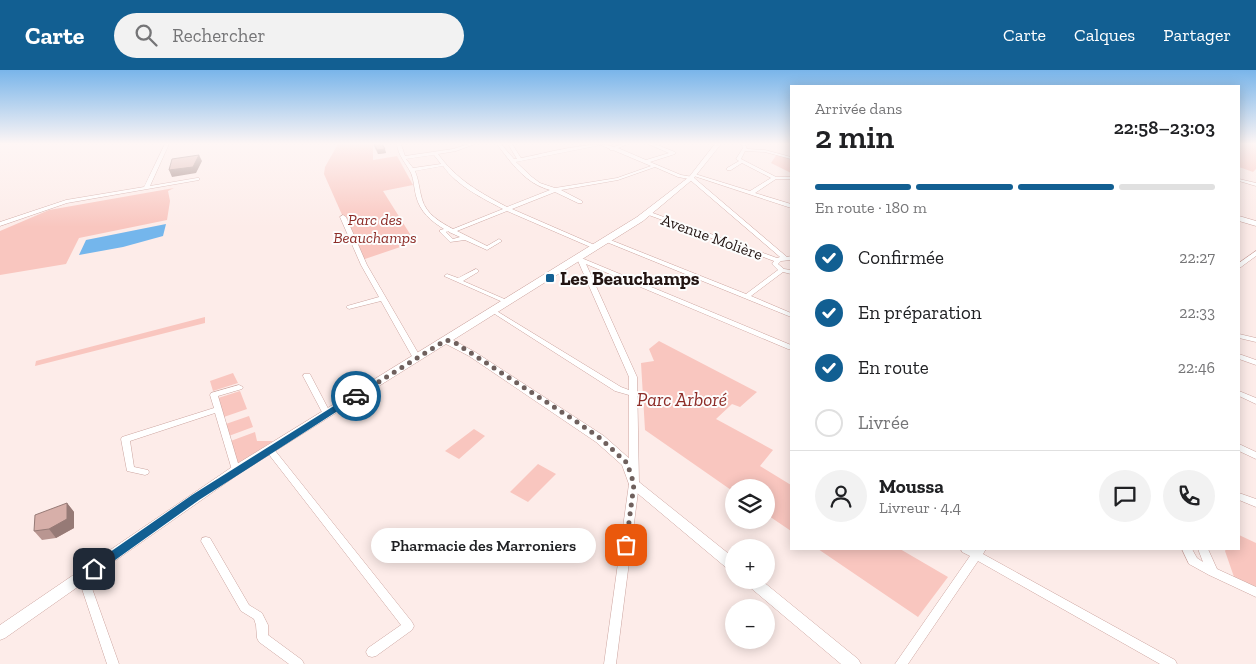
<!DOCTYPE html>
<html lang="fr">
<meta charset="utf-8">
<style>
:root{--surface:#fff;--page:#f2f2f2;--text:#202124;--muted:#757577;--line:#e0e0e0;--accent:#125f92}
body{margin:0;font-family:"Zilla Slab",serif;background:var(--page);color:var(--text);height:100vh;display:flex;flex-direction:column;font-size:19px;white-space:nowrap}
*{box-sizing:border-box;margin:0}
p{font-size:16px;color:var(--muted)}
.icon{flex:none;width:28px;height:28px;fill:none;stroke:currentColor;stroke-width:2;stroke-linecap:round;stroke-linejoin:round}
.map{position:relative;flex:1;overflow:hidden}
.details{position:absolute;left:790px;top:15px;width:450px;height:465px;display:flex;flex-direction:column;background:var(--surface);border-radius:0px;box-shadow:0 2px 12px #0003}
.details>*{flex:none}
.controls{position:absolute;left:725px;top:409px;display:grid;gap:10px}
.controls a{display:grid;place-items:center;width:50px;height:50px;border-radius:50%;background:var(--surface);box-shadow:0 2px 12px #0003;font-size:25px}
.pin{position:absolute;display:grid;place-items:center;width:42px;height:42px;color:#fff;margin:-21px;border-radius:10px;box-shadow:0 2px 8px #0006}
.courier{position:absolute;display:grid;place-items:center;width:50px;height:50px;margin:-25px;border:4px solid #125f92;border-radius:50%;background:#fff;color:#222;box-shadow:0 1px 6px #0007}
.bubble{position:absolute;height:35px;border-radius:18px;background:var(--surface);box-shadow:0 2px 12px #0003;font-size:16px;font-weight:600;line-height:35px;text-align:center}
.headline em{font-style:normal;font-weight:600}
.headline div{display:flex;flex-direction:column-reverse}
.headline{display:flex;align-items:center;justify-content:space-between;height:85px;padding:0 25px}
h1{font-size:32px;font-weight:600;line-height:38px}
.bar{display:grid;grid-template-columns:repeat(4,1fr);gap:8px 5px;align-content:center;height:60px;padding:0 25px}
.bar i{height:6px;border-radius:4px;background:var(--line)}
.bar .on{background:var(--accent)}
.bar p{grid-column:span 4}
.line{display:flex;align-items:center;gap:12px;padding:0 25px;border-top:1px solid var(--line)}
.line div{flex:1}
.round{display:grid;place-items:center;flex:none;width:52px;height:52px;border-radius:26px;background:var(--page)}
ol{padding:0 25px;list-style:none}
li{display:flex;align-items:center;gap:15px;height:55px}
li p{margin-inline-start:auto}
li .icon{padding:5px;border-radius:50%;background:var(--accent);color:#fff;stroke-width:4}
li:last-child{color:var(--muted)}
li i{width:28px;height:28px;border:2px solid var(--line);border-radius:50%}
header{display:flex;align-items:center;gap:30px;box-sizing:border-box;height:70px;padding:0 25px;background:var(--accent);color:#fff}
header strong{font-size:24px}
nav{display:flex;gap:28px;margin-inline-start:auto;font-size:18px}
.search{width:350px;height:45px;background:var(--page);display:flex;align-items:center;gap:12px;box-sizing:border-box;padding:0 18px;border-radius:28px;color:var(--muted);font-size:19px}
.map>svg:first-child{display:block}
</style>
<header>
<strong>Carte</strong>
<div class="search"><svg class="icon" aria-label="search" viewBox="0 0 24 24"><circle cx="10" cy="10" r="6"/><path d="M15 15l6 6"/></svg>Rechercher</div>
<nav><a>Carte</a><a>Calques</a><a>Partager</a></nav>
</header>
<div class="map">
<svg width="1256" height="594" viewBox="0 0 1256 594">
<rect width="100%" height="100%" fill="#fdece9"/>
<path fill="#f9c6bf" d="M338,74h35v16l24,-4 16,29 -30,6 32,51 -53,18 -38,-86 1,-7z
M1239,74h17v25l-3,3 -14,-5z
M777,84l14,4v15l-20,-10z
M174,118l-6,3 2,10 -3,19 -88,18 -13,26 -66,11v-44l49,-21z
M205,247v6l-170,43 1,-5z
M659,271l98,51 -17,15 -8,-3 -16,15 57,31 -13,16 31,19v46l-25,-17v-26h-32v4l-89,-62 -4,-67 13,-2 -5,-12z
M233,303l5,10 -25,8 -3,-10z
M240,321l7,18 -26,9 -6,-19z
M249,346l4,11 -27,10 -3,-12z
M474,359l11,7 -26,23 -14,-8z
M255,362l2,9h16l-38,25 -7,-24z
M538,394l18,10 -28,28 -18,-10z
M1239,465l17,8v44l-22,-10 -9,-26 1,-2h13z
M818,479h82l48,28 -30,40z"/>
<path fill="#74b6ec" d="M166,154l-3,12 -40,11 -44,8 7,-15z"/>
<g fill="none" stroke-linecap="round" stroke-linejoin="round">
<defs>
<path id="minor" d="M165,74h4l-19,42 47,-8h2v2l-132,23 -67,23v-4l66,-22 78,-13z
M397,74h4l4,12 48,-7 15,-5h7l-19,7 -18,3c19,26 41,38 69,53l43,-17c-24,-6 -39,-27 -53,-46h4l13,15h3l-9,-15h4l9,14c22,-4 74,-19 93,-11l7,-3h7l-10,4 28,12 23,-7 -21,-9h7l20,8v2l-25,8 31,13 12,2 94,80 4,-1v4l-10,1 -3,3 6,5 7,1v4l-8,-2 -32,24 40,17v4l-187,-76v-2h4l138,55 32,-24 -6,-6 2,-3 -128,-47v-2h4l127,46 3,-1 -91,-78 -11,-2 -23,-10 -37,13 -57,10 21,11v2h-4l-23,-11 -43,17 85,37 1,1 -3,2 -88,-38 -50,20 30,15 12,-7 3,2 -15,9 -22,-10 -15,2 -10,-10v-2l4,-1c-13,-8 -24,-17 -28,-33 -2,-8 -2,-16 -5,-23 -5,-10 -13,-17 -14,-29zM601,75l9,4v1h3l38,16 -34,12 -62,10 -15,-5 -8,-6 -16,-15zM434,85l7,9 -28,4 -7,-9zM443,96c14,20 39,32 60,43l-50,20c-13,-7 -27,-15 -31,-30 -3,-10 -3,-19 -7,-28zM448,161l1,1 11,5 -7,2 -7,-7z
M741,74h4l2,5 18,1 26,7v2l-26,-7 -20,-1 -4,8 35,18h15v2h-15l-21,14 36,11v4l-100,-33 4,-1 55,17 21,-13 -29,-15 -11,7h-4v-2l12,-7 -3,-2 7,-11z
M1239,109l17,4v3l-17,-5z
M343,145l3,2 21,48 54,93 -1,2h-3l-4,-2 -32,-57 -32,8 -3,-2 1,-1 32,-9 -18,-32 -21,-48z
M1256,181v5l-15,11 -2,1v-5z
M579,187l212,88v4h-3l-202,-85 51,113 2,107 -23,180h-12l25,-180v-89l-14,-4 -125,-80 3,-2 2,1 126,77 8,3v-13l-51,-116 -2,-2z
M476,199l2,1v2l-15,9 46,20 1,1 -1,1h-4l-61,-27 3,-2 11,4z
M1239,264l17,4v4l-17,-4z
M1239,284l17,6v5l-17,-6z
M304,304h6l1,2 20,38 -1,2h-6l-1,-2 -20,-38z
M239,315l4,2 -1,2 -24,7 22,74 -1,2 -3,1 -3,-1 -1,-2 -17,-57 -85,28 4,26 14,3 1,2 -1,2 -3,1 -18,-4 -6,-32 1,-2 92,-29 -4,-13 1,-2z
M1239,321l17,7v6l-17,-8z
M1239,374l17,8v7l-17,-8z
M270,377l3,1 139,174 2,4 -2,4 -36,26 -4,1 -4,-1 -2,-4 2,-4 33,-23 -134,-173 -1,-2 1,-2z
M1239,423l17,6v8l-17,-7z
M206,467l4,1 39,67 13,8 6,12v10l34,25 2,4h-15l-30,-22 -2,-4 -1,-13 -2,-6 -13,-8 -40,-70 1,-3z
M961,479h25l-3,5 192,106 2,4h-17l-182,-103 -70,103h-13l75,-108 -8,-4z
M1182,479h10l5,9 6,4 -5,-13h10l9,20 39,18v10l-47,-22 -20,-11z
M83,503l4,1 1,3 31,87h-12l-29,-87 1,-3z"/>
<path id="tertiary" d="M715,74h6l-28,35 -50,42 -190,119 22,12 129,84 27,24 8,22 95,76v14l-5,-2 -99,-83 -8,-22 -26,-23 -127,-86 -23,-12 -206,129 -235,165 -5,2v-15l232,-158 405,-250 52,-40z
M744,510h17l97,79 3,5h-20l-95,-80z"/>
<path id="secondary" d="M1239,146l17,5v5l-17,-5z"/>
</defs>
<use href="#minor" stroke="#cca49f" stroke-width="1"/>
<use href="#tertiary" stroke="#cca49f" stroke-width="1"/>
<use href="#secondary" stroke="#cca49f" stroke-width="1"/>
<use href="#minor" fill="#fff" fill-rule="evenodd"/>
<use href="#tertiary" fill="#fff" fill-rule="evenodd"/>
<use href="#secondary" fill="#fff" fill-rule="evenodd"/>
</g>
<path fill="#b99691" d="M373,74h9l4,9 -8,1z
M67,433l7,9v16l-18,10 -14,2 -8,-9z"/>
<path fill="#967a76" d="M385,79l1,4 -8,1 -1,-4z
M199,85l3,6 -6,12 -24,4 -3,-7z
M67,433l7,9v16l-18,10 -7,-9z"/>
<path fill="#d7afa9" stroke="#967a76" d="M374,74h8l3,5 -8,1z
M199,85l-6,12 -24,3 3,-11z
M67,433v16l-18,10 -15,2 1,-16z"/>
<linearGradient id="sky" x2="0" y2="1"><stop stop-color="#79b5ea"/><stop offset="0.47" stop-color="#fef6f5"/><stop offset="1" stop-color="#fef6f5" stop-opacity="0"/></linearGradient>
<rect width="1256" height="157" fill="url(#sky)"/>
<path fill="#125f92" d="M353,324l8,2 -162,104 -102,73h-7v-7l102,-71z"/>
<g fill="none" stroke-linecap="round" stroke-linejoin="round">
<path stroke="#6f605d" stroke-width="5" stroke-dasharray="0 9" d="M356,326l90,-56 8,2 120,78 26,18 27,25 7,21 -8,61"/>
</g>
<rect fill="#125f92" stroke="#fdfdfd" stroke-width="2" x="545" y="203" width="10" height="10" rx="2.5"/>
<g text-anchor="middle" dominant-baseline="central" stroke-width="4" stroke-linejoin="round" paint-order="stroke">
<g font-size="16" font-style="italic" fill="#8d2c27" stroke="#fdfdfd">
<text x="375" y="149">Parc des<tspan x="375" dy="18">Beauchamps</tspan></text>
</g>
<g font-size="16" fill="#221412" stroke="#fdfdfd">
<text transform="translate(712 167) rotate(20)">Avenue Molière</text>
</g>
<g font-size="19" font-weight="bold" fill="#221412" stroke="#fdfdfd" text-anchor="start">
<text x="560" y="208">Les Beauchamps</text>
</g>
<g font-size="19" font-style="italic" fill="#8d2c27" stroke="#fdfdfd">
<text x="682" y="329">Parc Arboré</text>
</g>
</g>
</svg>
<div class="controls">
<a><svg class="icon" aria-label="layers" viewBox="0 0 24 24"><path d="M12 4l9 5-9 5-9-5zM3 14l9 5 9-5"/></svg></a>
<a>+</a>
<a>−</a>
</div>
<div class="pin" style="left:626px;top:475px;background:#ea580c"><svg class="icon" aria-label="bag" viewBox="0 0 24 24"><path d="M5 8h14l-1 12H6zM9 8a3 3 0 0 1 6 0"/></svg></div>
<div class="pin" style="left:94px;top:499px;background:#1f2937"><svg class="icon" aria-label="home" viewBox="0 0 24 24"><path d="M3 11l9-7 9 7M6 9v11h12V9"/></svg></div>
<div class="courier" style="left:356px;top:326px"><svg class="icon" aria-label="car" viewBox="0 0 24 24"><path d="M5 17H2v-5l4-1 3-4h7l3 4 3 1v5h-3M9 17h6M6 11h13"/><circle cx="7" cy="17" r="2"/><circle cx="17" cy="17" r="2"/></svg></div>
<div class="bubble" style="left:371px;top:458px;width:225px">Pharmacie des Marroniers</div>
<section class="details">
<div class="headline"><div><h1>2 min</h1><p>Arrivée dans</p></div><em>22:58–23:03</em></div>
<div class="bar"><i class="on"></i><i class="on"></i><i class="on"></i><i></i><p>En route · 180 m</p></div>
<ol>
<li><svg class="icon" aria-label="check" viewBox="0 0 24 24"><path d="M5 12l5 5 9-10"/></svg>Confirmée<p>22:27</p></li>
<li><svg class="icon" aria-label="check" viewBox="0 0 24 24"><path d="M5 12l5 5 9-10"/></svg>En préparation<p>22:33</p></li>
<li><svg class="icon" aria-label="check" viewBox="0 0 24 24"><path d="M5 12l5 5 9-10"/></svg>En route<p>22:46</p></li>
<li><i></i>Livrée</li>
</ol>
<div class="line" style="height:90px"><a class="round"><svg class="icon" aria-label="person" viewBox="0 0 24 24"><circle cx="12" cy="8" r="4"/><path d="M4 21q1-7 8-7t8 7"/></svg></a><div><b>Moussa</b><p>Livreur · 4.4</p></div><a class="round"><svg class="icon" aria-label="chat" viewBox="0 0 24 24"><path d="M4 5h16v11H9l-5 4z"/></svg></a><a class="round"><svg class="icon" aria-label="phone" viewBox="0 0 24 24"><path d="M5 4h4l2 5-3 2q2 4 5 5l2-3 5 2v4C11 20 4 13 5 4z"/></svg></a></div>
</section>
</div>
